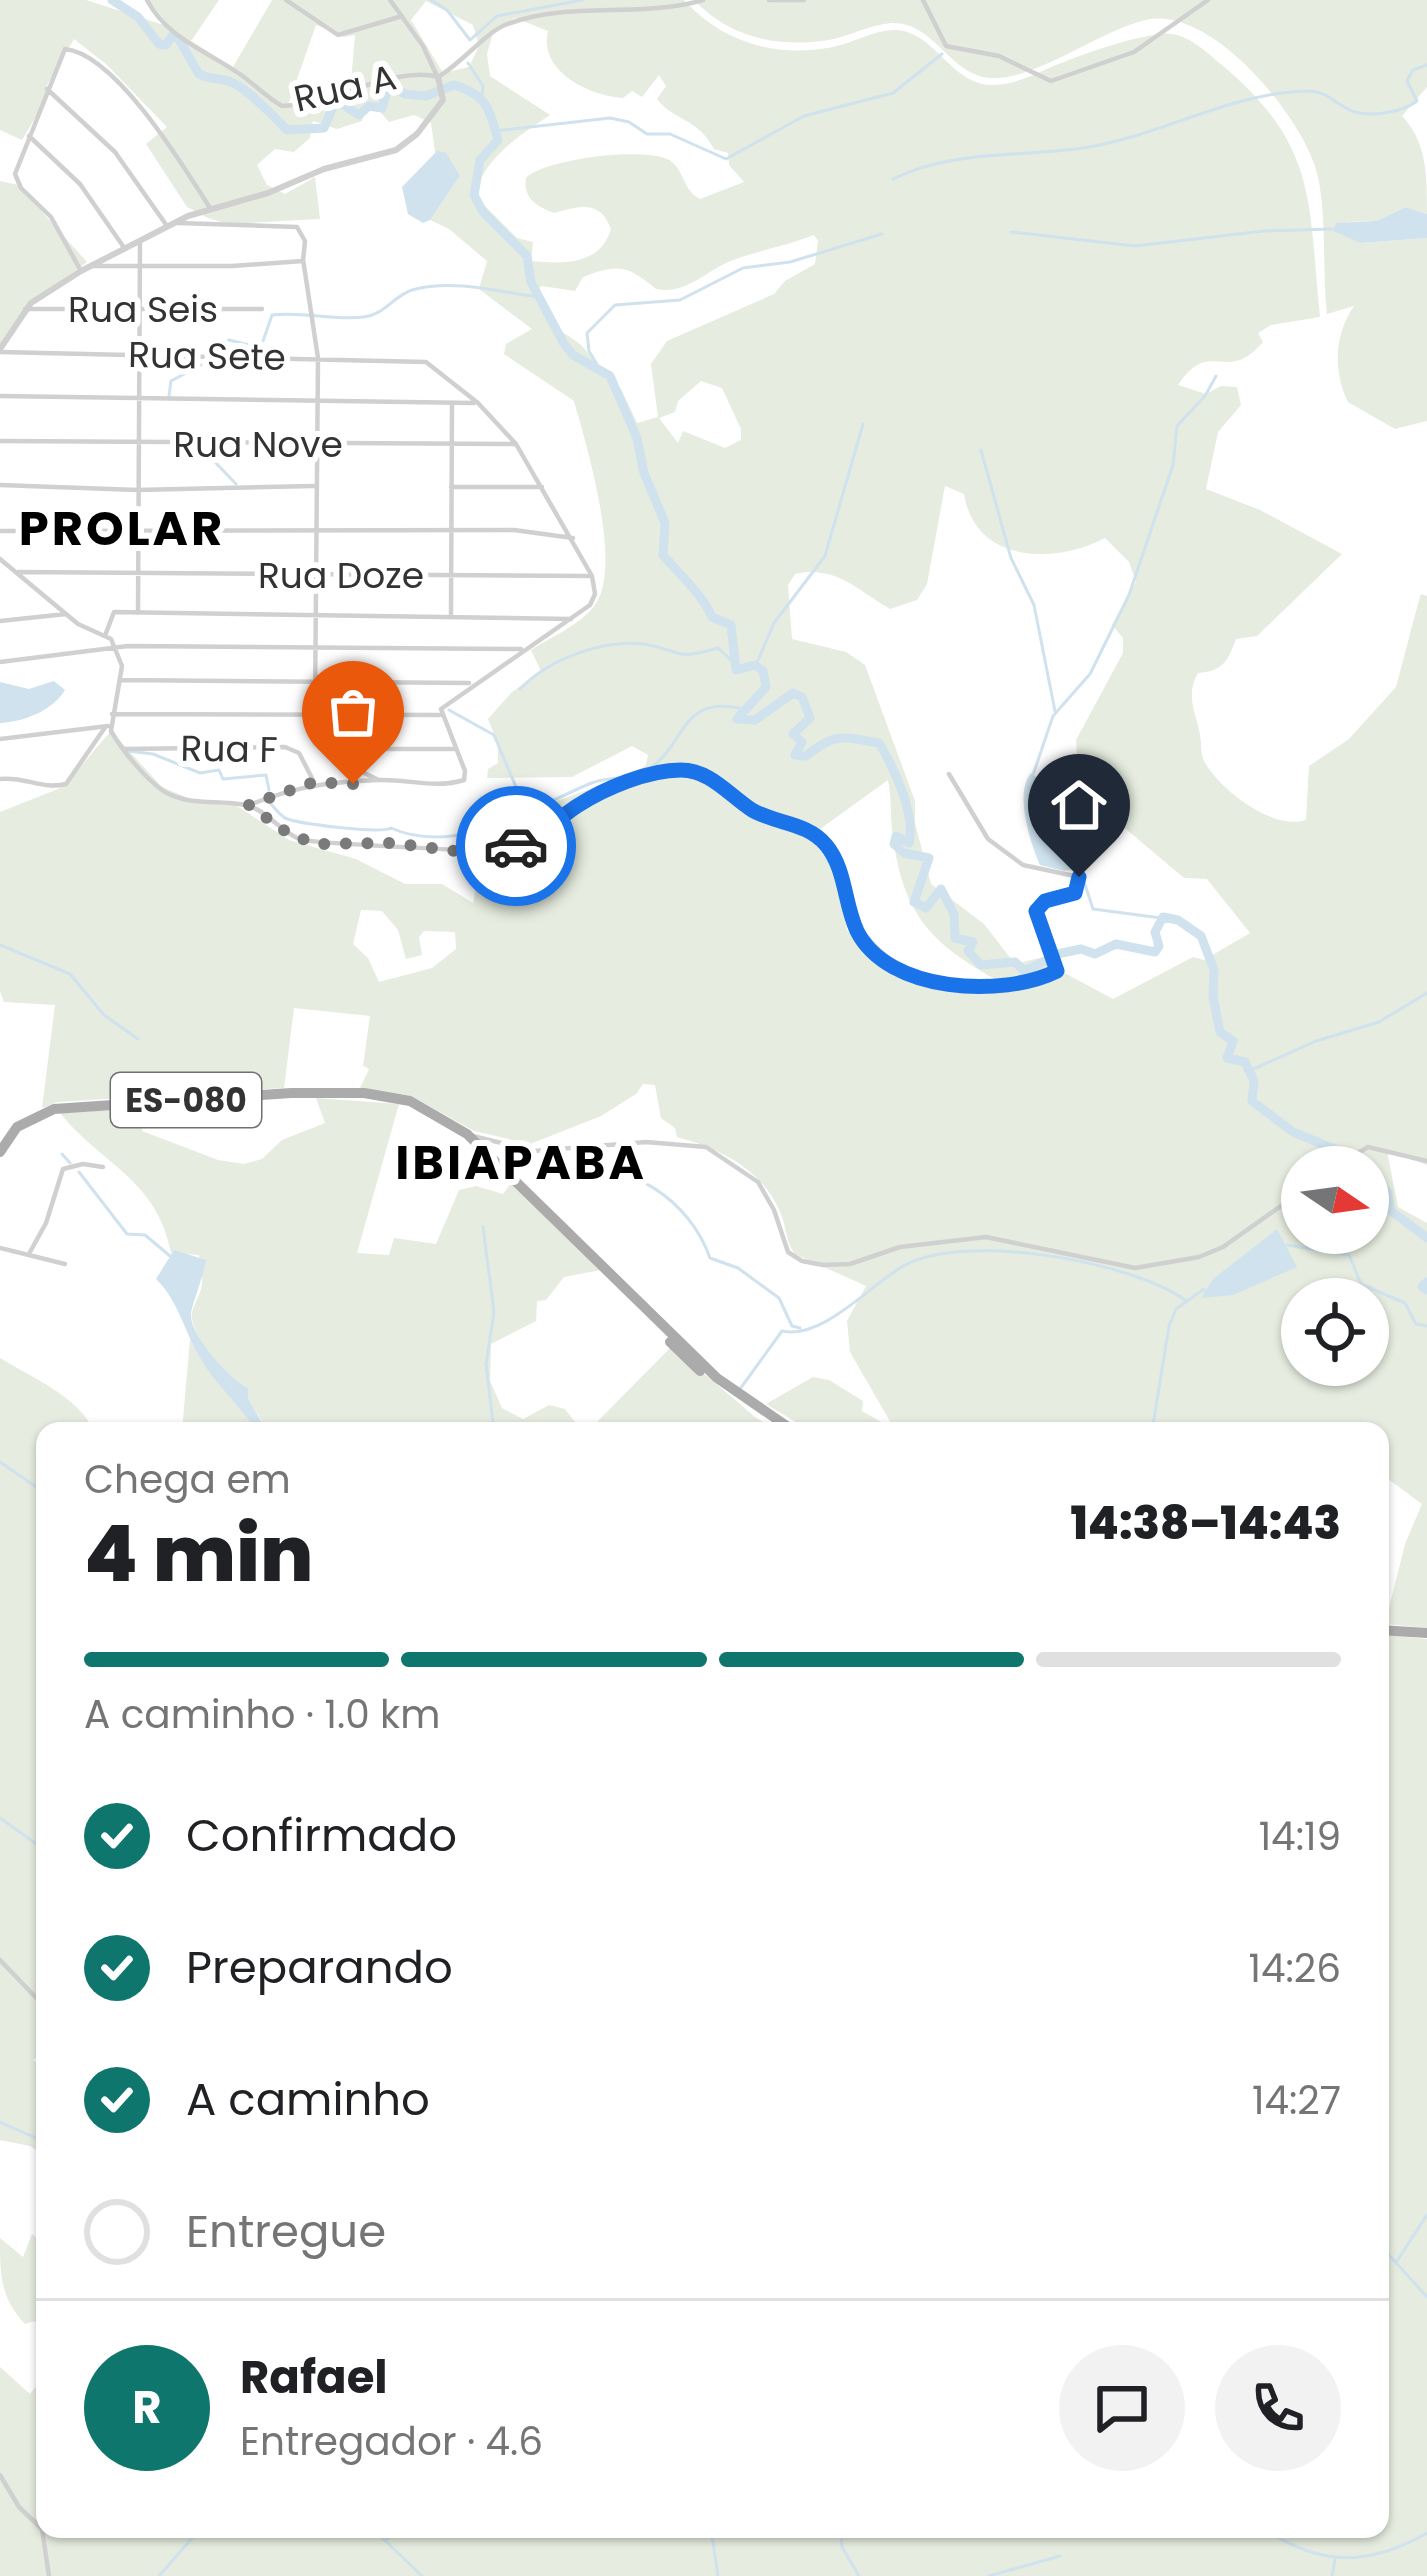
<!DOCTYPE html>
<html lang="pt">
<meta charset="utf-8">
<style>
:root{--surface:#fff;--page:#f2f2f2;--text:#202124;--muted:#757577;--line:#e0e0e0;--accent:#0f766e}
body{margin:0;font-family:Poppins,sans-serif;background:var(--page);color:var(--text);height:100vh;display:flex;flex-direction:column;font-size:45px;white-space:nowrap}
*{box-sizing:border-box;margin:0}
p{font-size:39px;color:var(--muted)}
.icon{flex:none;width:66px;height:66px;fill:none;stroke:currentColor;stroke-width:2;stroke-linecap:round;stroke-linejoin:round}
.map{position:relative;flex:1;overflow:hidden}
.details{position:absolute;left:36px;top:1422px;width:1353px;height:1116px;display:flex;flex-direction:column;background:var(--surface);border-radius:24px;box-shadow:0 3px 9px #0004}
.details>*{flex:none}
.needle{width:78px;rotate:103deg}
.buttons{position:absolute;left:1281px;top:1146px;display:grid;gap:24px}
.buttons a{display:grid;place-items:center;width:108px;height:108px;border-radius:50%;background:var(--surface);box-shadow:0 3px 9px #0004;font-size:60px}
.pin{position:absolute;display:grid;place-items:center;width:102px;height:102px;color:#fff;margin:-123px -51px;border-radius:50% 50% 50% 0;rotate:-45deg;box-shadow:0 0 12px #0007}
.pin .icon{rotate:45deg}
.courier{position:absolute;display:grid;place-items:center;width:120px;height:120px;margin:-60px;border:9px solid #1a73e8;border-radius:50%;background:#fff;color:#222;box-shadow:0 3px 15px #0007}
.head em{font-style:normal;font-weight:800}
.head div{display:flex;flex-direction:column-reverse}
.head{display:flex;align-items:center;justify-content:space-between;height:204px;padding:0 48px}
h1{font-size:78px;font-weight:800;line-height:90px}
.bar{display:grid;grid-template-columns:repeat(4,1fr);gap:18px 12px;align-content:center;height:144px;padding:0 48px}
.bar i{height:15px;border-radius:9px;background:var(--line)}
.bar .selected{background:var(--accent)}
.bar p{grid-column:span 4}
.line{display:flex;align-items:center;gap:30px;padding:0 48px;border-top:3px solid var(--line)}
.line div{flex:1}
.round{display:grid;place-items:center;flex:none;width:126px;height:126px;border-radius:63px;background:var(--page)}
ol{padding:0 48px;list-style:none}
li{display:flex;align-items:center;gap:36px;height:132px}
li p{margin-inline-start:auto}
li .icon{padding:12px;border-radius:50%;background:var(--accent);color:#fff;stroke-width:4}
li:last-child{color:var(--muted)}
li i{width:66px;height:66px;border:6px solid var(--line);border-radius:50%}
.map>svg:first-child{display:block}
</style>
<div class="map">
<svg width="1427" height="2576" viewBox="0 0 1427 2576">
<rect width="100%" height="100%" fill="#fff"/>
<path fill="#e6ecdf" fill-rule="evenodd" d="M0,0h86l84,27 -22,-27h71l-28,41 42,26 39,-67h412c39,43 92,58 149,47 20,-4 41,-17 62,-17 41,1 56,57 100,55 25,-1 46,-15 69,-23 30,-12 63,-23 95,-28 25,-4 45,16 63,31 96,81 86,135 98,252l-49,8 -13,8 5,9c-38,44 -52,-6 -85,43l28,9 15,-8 16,1 4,18 -23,27 -12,57 54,21 82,44 -85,82 -21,3c-8,21 -12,32 -38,34 -13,23 -2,39 2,62 2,10 0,19 5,28 16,27 68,68 101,57l3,-54 40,-27 47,-52 23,-87 2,-6 6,2v569l-40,-14 11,56 29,16v405l-42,-4 20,-80 17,-40 -42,-31v-42h-569l-45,-27 47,-27 16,3 34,21 -1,10 33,19 -45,-78 -3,-31 19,-35 -71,-32c-9,-12 -8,-23 -13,-37 -17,-47 -61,-68 -105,-80l-2,-9 -14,-10 -6,-33 -12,-1 -7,10 -35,22 -71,28 -56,-13 -63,-35 -51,-8 9,-19 -6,-3 7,-50 -76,-8 -10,80 -226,14 -16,6 13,-103 -51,-3 -4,-10v-180l63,-25 48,-56 51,56 33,14 39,3 55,36 67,19 49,25h37l31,19 10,-57h23l42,-42 88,-31 10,-8 2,-10 -16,-9 -60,31 -85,1 1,-9 10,-6v-19l-10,-25 24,-27 29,-21 -10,-21c20,-13 58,-29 68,-52 20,-45 -12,-151 -25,-197l-70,-47 2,-10 26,-15 -53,-40 8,-28 -38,-32 -19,-9 30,-44 -25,-24 -4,-29 -17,-8 -25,7 -14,-16 -10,3 -3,12 -25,8 -24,-8 -3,17 -16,14 -19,-3 -18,16 10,20 18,9 30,-17 5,42 -92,5 -20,-6 -21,-11 -41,-63 21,-17 -61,-63 -32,-25 -28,48 3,7 -27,46 -22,-10zM426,1l47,24 6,21 -10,21 -26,6 -32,-53zM515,18l33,13c-10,40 41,65 75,67l9,-7 10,6 17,-22 7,11 -9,13c18,23 40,18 57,50l14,4 1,12 15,17 -44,17c-17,-9 -15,-26 -28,-37 -20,-17 -129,-3 -146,16 -3,20 10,28 28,35 22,-6 46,-15 57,16 -11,37 -49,35 -80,32l2,-19 -16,-4 -43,-43c11,-37 44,-59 76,-80l-60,-39 -3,-22 6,-21zM316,25l28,12 11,-2 -5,60 -52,15 -10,-5zM814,235l4,6 -3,23 -30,17 -11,13 -107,47 -16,23 7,53 -21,6 -16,-34 -41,-45 -26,-18 -21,-34 9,-6 33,5 8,-14c36,-14 45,-11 73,12 28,6 48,-16 72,-27 28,-11 58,-16 86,-27zM701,381l21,7 19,41v11l-16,8 -42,-17 -5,12 -19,-25 16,-6 3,-11zM945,486l19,8c11,69 90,71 141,44l24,24 7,20 -24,43 11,13v15l-47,87 2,37 16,25 90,76 23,1 43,54 -46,27 -11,-3 -80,42 -54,-29 -12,-14 -32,8 -31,-40 -53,-40 -16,-61v-22l-50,-136 -19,-13 -54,-13 -4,-54 7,-11c41,-9 62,16 95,35l27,-9 10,-16zM888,780c4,19 2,38 5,57 10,75 36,105 100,141l-3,5c-50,7 -95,-14 -125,-52l-14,4 -4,-5 -11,-59 -27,-34zM361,910l21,1 16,19 8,29 16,-4 -3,-18 5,-6 31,1 1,17 -24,19 -53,14 -11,-24 -15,-14zM1302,1167h66v66h-66zM1302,1299h66v66h-66z
M694,0h733v87l-25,29c25,26 25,59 25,98l-21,-7 -30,14 -30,1 15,21 66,-5v183l-32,8 -47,-27c-15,-31 -14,-67 6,-96l-27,8c-5,-45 0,-94 -9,-137 -12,-57 -107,-173 -172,-157 -48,11 -107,59 -154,58 -42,-1 -57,-57 -101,-55 -22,2 -41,13 -62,17 -51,8 -99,-2 -135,-40z
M0,181l18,4 69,77 -63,47 -24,41z
M316,1098l83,6 -42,149 32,2 5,-17 42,6 23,-54 17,-4 27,8 8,-11 90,87 -37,7 -18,23 -9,1 -1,20 -45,23 -1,37 12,27 21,11 26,-14 16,4 17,22h-315c-18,-40 -63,-68 -75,-111 -3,-11 9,-23 10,-36 1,-9 -2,-19 -3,-29l-28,-2c-14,-74 -69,-88 -111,-140l83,-5 -1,23 76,29 26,4 18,-5 20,-19 43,-17z
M190,1339c18,37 46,59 66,92h-74z
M672,1346l83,71 23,14h-190z
M0,1358c31,19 79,39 94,73h-49v621l-12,8 12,8v88l-15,-10 -30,-6z
M1380,1634l47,5v937h-1427v-209l30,27 15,-19v154h1335z
M32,2234l13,11v86l-11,-10 -9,3c-25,-27 -25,-49 -25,-86l23,19z"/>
<path fill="#cfe2ee" d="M437,151l9,2 14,23 -30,44 -7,3 -15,-9 -6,-27z
M1406,207l21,7v24l-66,5 -28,-12 3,-8 40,-2z
M54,681l11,9c-12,20 -41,32 -65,33v-41l29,7z
M1031,773l7,6 5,34 39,32 8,22 -26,4 -24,-6c-10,-23 -26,-72 -9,-92z
M1277,1229l20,38 -64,28 -32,3 12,-19z
M174,1250l32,10c-2,15 -14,44 -15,54 -2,20 40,67 57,74v11l19,32h-11c-18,-29 -40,-45 -57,-75 -15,-26 -21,-56 -43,-77z"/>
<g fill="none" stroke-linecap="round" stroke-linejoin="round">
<path stroke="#cfe2ee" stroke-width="3" d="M431,0l16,10 23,30 27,-24 85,-16
M468,63l15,23 -1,10
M495,131l115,-13 19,4 18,12h23l56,25 78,-43 89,-23 49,-39
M893,179c57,-29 127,-22 190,-31 75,-11 146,-55 223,-57 23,-1 29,15 49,21 17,5 48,0 62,-11l-10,-20 6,-11 14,-5
M1011,232l124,14 129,-15 68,-2
M211,353l18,-13 20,5 14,-4 9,-26c31,-4 61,6 92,2 23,-3 31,-25 56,-29 38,-8 82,5 121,9
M599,368l-10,-17 -2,-18 28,-28 65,-5 63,-32 47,-6 92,-28
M169,396l2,-15 30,-16
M193,449l21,12 22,23
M981,450l30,108 23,47 21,106
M756,665l18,-42 51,-67 38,-132
M520,689c29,-30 83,-50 124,-45 39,6 28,18 74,4l15,14
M449,710l45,25 33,78
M128,751l25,3 47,19 19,-3 4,9 43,-4 3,15
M1033,775l20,-59 37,-42 39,-79 44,-130 4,-39 28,-30 11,-20
M271,804c5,6 8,10 14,14 14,6 95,16 106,10 65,29 137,-18 198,-44 18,-8 37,-4 54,-12 44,-21 33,-79 101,-63
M1081,872l12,37 68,9
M0,945l70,29 34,41 34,24
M1249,1071l67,-30 63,-19 48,-29
M62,1154l8,9
M1320,1167l18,-14
M79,1172l48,62 18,1 25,21
M567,1172c62,-14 123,29 143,86l28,10 41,30 13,28 8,2
M1285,1185l17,-8
M483,1227l11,85 -8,52 8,67
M1287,1245l62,10 12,29 44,19 11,21 11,2
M740,1389l42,-58c39,9 87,-44 118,-63 59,-38 231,-7 285,32
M1152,1431l17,-105 7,-17 28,-20
M0,1462l45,31
M0,1818l45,32
M0,2122l45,20
M1380,2245l47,52
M1397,2261l30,-46
M373,2529l49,47
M711,2529l7,47
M841,2529l1,18 17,29
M1265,2529c55,38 105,37 162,4
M386,2541l8,-12
M159,2576l41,-47
M989,2576l71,-20
M1332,2576l3,-16"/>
<path stroke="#cfe2ee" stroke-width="9" d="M112,0l26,17 21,27 7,1 6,-9 6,2 21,36c11,6 18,3 29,7 17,4 47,37 59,49l37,-2 12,-28 23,15 10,-9 13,2 7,-23 16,9 21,2 28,-11c33,10 35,23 44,55l-18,20 -6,35 9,17 44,44 4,26 33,62 9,11 37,21 27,62 7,35 21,50 -2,32c16,19 40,40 49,62l19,8 5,45 19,-5 8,6 3,16 -29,32 18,1 38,-27 9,4 8,21 -17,16 9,8 -7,13 11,1c30,-24 36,-19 73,-13 15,25 37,71 30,100l-13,-7 -2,8 10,9 25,5 -15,44 12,6 15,-19 13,25 1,24 18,4 -5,9 13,14 34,-3 9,9 26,-12
M1057,954l24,-5 14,5 21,-10 39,8 4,-6 -4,-14 8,-15 15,3 23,16 13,34 -1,27 7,35 13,9 -6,17 18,4 9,19 -2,20 41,31 58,24 12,11
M1368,1172l20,21 2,17 37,28
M1427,1282l-5,5 5,3"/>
<path stroke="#d0d0d0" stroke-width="4.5" d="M147,0c21,40 63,52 97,77 13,10 24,21 38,29 48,-2 116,-41 156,-29
M286,0l52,35 61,-18
M390,0l33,46 14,30
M769,0h35
M923,0l23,46 53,10 52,25 83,-29 74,-52
M438,77c25,-15 46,-43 67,-52 64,-25 133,-6 198,-25
M47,89l68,63 52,74
M29,136l51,48 45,65
M303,259l15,99 -3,347c6,37 30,61 64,75
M93,266h139l71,-5 2,-20 -8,-14 -119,-4
M81,271l-30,-54 -30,-29 -6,-14 50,-125c51,5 119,118 145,159
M25,309h237
M0,352l426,10 52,41 38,41 76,132 3,18 -5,11 -149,104 24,62 -1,9c-29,9 -56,-1 -85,0 -50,2 -82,6 -130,25
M0,396l474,7
M0,441l516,3
M0,485l137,5 177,-4
M451,487h91
M0,531l514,-1 59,8
M0,559l78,65 33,15 11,27 -11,65c11,19 35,49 54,61 27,15 53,7 80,13 19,3 35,26 54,34 10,4 197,14 208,11 28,-9 44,-27 68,-43 28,-18 78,-40 112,-37 24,2 43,24 62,37 22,16 55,14 73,34 25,26 21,63 37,92 32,61 144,64 198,38l-21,-60 9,-10 30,-8 4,-16 -56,-12 -35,-26 -39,-65
M18,572l574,4
M138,613l2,-372
M451,614l1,-211
M0,621l66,-7
M106,633l8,-21 457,7
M0,662l128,-16 393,3
M121,680l348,3
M112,714l328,1
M0,739l108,-13
M124,749l161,-2 14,6 15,29
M333,749h121
M0,779c24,-3 43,11 66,5l40,-58
M473,1136l61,15 112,-9 60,5 52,35 16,28 14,42 14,9 21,4 27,-1 50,-17 86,-10 149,31 64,-11 24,-10 79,-56
M1335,1167l33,-20 59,14
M0,1248l65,16
M30,1252l16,-29 17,-54 20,-5 20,3
M0,1960l45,47
M0,2475l19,32 23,22 7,47"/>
<path stroke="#d0d0d0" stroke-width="6" d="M0,349l31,-46 50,-32 107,-55 80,-23 56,-24 72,-19 21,-16 26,-34 -5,-23"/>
<path stroke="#ababab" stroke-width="10" d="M0,1152l17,-25 37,-18 237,-16h73l46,8 57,33 250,244 77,53
M670,1342l30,29
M1380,1630l47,3"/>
</g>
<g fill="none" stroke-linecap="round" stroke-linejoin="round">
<path stroke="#7a7a7a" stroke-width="12" stroke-dasharray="0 21.6" d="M353,784l-39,-2 -65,23 40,29 28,10 75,-1 88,11 36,-8"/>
<path stroke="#1a73e8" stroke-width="15" d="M516,846c24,-9 40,-26 61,-40 28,-18 71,-36 104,-36 29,0 48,25 71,40 24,14 55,12 74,35 20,24 18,58 31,86 31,62 146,67 200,40l-21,-60 9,-10 30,-8 4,-16"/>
</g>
<g text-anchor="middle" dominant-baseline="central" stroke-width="12" stroke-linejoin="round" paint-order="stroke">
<rect fill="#fff" stroke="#707070" stroke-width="3" x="111" y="1073" width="150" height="54" rx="9"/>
<g font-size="33" font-weight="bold" fill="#333">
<text x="186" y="1100">ES-080</text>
</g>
<g font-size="36" fill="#333" stroke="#fff">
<text transform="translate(345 88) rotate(-13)">Rua A</text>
<text x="143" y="309">Rua Seis</text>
<text transform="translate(207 356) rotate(1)">Rua Sete</text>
<text x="258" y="444">Rua Nove</text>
<text x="341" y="575">Rua Doze</text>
<text transform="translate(229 749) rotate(1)">Rua F</text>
</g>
<g font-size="48" font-weight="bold" letter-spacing="3" fill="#000" stroke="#fff">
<text x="122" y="528">PROLAR</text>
<text x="521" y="1162">IBIAPABA</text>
</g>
</g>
</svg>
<div class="buttons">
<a><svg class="needle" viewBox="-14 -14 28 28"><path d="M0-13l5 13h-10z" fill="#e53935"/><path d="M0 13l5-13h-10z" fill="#757577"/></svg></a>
<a><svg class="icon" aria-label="locate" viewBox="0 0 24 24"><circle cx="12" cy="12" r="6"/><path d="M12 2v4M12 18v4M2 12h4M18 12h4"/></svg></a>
</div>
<div class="pin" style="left:353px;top:784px;background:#ea580c"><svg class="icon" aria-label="bag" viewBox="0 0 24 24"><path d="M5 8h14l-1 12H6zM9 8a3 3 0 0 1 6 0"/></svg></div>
<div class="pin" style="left:1079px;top:877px;background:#1f2937"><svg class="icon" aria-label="home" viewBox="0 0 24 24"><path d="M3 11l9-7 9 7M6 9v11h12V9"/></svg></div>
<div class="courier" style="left:516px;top:846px"><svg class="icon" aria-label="car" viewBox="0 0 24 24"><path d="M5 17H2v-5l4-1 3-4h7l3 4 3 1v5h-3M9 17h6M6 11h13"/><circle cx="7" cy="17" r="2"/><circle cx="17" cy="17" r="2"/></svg></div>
<section class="details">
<div class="head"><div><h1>4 min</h1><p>Chega em</p></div><em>14:38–14:43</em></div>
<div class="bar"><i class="selected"></i><i class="selected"></i><i class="selected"></i><i></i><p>A caminho · 1.0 km</p></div>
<ol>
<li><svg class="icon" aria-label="check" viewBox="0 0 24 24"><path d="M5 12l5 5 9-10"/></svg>Confirmado<p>14:19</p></li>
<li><svg class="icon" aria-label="check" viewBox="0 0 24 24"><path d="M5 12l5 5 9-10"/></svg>Preparando<p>14:26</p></li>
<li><svg class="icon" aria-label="check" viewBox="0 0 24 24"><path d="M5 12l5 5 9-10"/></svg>A caminho<p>14:27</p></li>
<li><i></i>Entregue</li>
</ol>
<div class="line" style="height:216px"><b class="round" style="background:var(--accent);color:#fff">R</b><div><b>Rafael</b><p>Entregador · 4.6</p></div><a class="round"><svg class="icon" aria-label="chat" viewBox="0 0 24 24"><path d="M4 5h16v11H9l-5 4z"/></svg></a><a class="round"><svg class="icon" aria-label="phone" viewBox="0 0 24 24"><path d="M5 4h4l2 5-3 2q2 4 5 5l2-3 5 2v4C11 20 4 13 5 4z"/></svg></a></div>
</section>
</div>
